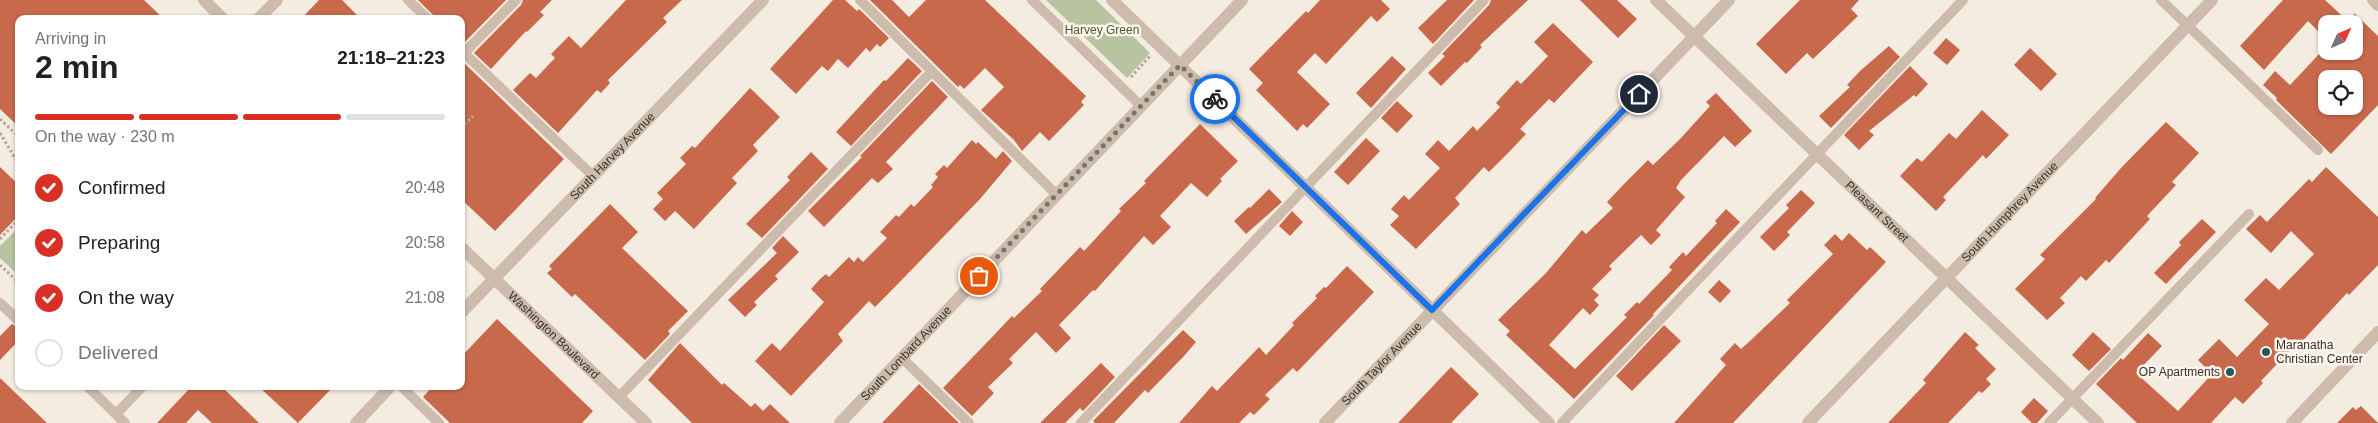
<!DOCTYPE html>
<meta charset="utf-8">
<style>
:root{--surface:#fff;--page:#f2f2f2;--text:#202124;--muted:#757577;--line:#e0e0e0;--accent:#d93025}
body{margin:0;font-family:Helvetica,sans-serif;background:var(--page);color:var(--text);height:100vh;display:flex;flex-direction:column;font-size:19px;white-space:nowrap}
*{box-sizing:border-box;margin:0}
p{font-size:16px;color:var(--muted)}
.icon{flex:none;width:28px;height:28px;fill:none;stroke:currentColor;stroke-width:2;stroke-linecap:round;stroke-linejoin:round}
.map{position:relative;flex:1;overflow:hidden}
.side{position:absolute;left:15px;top:15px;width:450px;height:375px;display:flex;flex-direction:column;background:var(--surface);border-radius:10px;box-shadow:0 1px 4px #0004}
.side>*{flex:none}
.needle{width:32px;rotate:45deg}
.buttons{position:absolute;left:2318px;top:15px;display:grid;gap:10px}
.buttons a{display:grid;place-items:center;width:45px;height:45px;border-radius:10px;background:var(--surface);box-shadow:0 1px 4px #0004;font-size:25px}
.pin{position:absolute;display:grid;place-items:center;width:42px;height:42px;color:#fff;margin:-21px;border:2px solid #fff;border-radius:50%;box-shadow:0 1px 5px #0007}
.courier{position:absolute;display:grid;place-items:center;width:50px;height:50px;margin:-25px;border:4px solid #1a73e8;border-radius:50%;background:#fff;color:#222;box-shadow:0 1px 6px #0007}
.headline em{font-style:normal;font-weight:800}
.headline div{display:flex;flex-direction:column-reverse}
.headline{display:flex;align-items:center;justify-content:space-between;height:85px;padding:0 20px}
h1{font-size:32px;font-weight:800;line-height:38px}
.bar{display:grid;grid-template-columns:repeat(4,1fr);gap:8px 5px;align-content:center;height:60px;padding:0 20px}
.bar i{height:6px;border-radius:4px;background:var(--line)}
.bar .current{background:var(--accent)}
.bar p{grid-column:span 4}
ol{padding:0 20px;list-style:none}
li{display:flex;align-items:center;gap:15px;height:55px}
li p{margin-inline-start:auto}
li .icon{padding:5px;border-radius:50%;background:var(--accent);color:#fff;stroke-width:4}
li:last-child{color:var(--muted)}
li i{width:28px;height:28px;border:2px solid var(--line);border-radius:50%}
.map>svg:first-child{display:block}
</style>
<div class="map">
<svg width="2378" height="423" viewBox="0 0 2378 423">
<rect width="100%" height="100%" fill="#f4ebe1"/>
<path fill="#b8c4a0" d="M1046,0h50l54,53 -23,25z
M19,227v49l-19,-18v-12z"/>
<path fill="#c8694b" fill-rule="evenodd" d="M0,0h144l20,19h-145v108l-19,-18z
M319,0h23l19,19h-60z
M418,0h88l-43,44 -2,-1v-24h-24z
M523,0h29l-12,12 4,3 -17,17 -1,-1 -35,38 -17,-16 47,-48z
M626,0h56l-19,18 4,4 -59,58 2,3 -9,10 -4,-3 -39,43 -45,-43 17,-17 6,5 19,-20 -4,-4 18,-18 12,12z
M833,0h12l12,11 2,-2 30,29 -9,9 -3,-3 -7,8 -4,-4 -18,20 -10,-9 -10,12 -6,-5 -26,28 -26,-25z
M870,0h22l17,17 17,-17h59l101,96 -5,6 3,3 -35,36 -9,-9 -18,19 -8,-11 -33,-30 23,-23 -19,-19 -21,21 -4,-4 -2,2z
M1320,0h61l9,9 -13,13 -6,-6 -45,48 -11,-11 -18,19 33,32 -23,24 -4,-4 -6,7 -41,-41 7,-7 -14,-14 57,-58 2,2z
M1447,0h27l-41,44 -15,-16z
M1491,0h37l-48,45 2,2 -15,16 -2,-1 -24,24 -13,-13 17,-17 -3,-2 47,-49z
M1580,0h37l20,19 -19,19z
M1800,0h59l-8,9 7,7 -45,43 -6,-6 -21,21 -30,-30z
M2283,0h42l26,24h-25v15l-18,-18 -44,49 -24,-24z
M2354,13l24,23v69l-47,49 -55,-54 1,-2 -14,-13 12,-14 15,14 32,-34h32zM2326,79h28v27h-28z
M1553,23l40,39 -39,41 -5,-4 -29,30 6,5 -16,17 -21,21 -5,-5 -29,31 5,6 -44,45 -26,-24 9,-9 -8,-7 13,-14 5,5 31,-32 -15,-14 13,-14 11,11 24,-25 4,5 23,-24 -4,-4 21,-23 4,4 27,-28 -14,-14z
M1946,38l14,12 -13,15 -14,-12z
M1889,46l11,11 -69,71 -12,-12 31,-29 -3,-2 13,-14z
M2030,48l27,26 -16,17 -27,-26z
M1392,56l14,13 -35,39 -15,-15z
M908,58l14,13 -71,75 -15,-14 48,-52 2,1z
M461,60l103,99 -69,72 -34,-32z
M1910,66l18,18 -12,13 -2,-2 -45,36 5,4 -15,15 -15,-15z
M932,81l16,16 -62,65 7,7 -15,14 -6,-5 -48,49 -16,-16 54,-54 -2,-1z
M750,88l30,29 -27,28 5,6 -26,27 5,5 -43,46 -19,-18 -10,10 -12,-12 10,-10 -6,-6 29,-29 -6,-6 12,-12 3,2z
M1716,93l36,38 -17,16 -11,-11 -43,44 -5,8 9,9 -29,33 5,5 -10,10 -10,-10 -32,31 3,3 -20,20 7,6 -5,5 5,5 -9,10 -7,-7 -34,37 26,24 52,-52 -3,-2 13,-13 2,2 33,-34 -3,-3 14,-15 3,4 31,-33 -2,-2 11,-12 14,13 -87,92 1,1 -80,84 -68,-64 4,-4 -12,-11 48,-47 36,-43 4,4 27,-26 -6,-6 18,-19 23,-23 5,5 28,-27 29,-32 -4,-4z
M1397,101l16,15 -16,17 -16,-15z
M1982,110l27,25 -23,24 -3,-4 -40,42 3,3 -10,11 -36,-35 17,-18 5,4 27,-29 7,6z
M2166,122l33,31 -27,29 4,3 -29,31 3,3 -41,44 -3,-3 -20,21 -5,-5 -21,22 5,5 -18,17 -32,-31 30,-30 -5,-4 56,-56 -1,-1 26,-30z
M1200,124l38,37 -18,18 2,2 -15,16 -16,-14 -31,33 11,11 -18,18 -9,-9 -49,55 -2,-1 -34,35 12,13 -15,15 -20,-21 -27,27 4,4 -25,24 6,6 -22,23 -29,-28 53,-55 16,-17 2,2 28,-27 -2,-2 40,-42 4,4 37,-40 -2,-2 27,-26 -2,-2z
M1366,138l14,13 -32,34 -14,-13z
M972,140l4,4 2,-2 18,17 7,-8 9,10 -32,38 -89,92 -16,16 -6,-6 -31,33 5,7 -52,55 -36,-35 17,-18 8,8 44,-49 -13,-13 9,-10 6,-5 3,3 20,-20 5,5 4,-5 5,5 24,-24 -7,-6 16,-17 3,2 12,-13 3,3 19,-20 -2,-2 7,-8 -3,-3 9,-9 3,3z
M811,152l17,17 -66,69 -16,-14 44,-44 -3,-3z
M0,167l19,18v30l-19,20z
M2326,167l52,50v48l-29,30 -2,-2 -52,56 -2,-2 -32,34 2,2 -20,21 -8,-7 -24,26h-74l-41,-39 25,-26 2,2 25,-27 14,13 -26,27 42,38 34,-37 -14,-14 21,-21 18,18 32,-33 -25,-24 22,-22 13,12 35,-36 -23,-23 -20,22 -25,-24 14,-14 7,7 42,-43 3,3z
M1269,189l13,13 -36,32 -12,-13 15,-14 1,1z
M1801,190l14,13 -28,29 3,3 -16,16 -14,-14 29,-29 -3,-3z
M610,204l28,28 -16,16 66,63 -20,20 2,3 -25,26 -70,-66 -3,3 -25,-24 5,-4 -3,-3z
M1292,211l11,11 -13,14 -11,-10z
M2202,219l14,13 -50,52 -12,-11 27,-28 -2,-3z
M1849,233l18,17 3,-3 16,15 -153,161h-59l52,-58 -6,-6 15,-16 6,6 9,-8 40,-38 -3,-3 46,-46 -9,-9 11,-11 7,7z
M783,236l16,16 -24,24 3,3 -24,23 3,3 -12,12 -17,-17 49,-47 -5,-5z
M1347,266l27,26 -77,80 -4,-4 -28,27 5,4 -16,16 -4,-3 -11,11h-60l33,-37 5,5 42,-44 7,8 28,-30 -2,-2 25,-25 -2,-2 9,-9 2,1z
M1719,280l12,11 -11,12 -12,-11z
M497,319l96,92 -11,12h-132l-27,-26 10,-11h28v-29z
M12,324l7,4v12l-19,20v-24z
M1664,325l17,16 -49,50 -16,-15z
M1183,330l13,12 -12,14 -36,37 -3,-3 -31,33h-19l-2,-2z
M1965,332l14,13 -4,3 21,21 -10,10 5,5 -9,9 -3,-2 -31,32h-60l38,-40 -3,-3z
M2093,332l18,17 -22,22 -17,-16z
M680,343l42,42 2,-2 27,24 4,-4 8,8 7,-7 20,19h-98l-44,-43z
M1101,363l14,14 -32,34 -3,-3 -15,15h-25z
M1451,367l28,27 -28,29h-53z
M0,378l47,45h-47z
M919,384l40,39h-77z
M192,386h29l38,37h-47l-14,-13 -12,13h-29z
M258,386h76l-36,37z
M2034,398l14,13 -11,12h-5l-11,-11z
M2361,406l17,17h-41l16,-16 3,3z"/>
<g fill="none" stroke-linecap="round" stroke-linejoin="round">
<path stroke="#b9a596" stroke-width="3" stroke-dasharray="2.5 2.5" stroke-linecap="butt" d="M1131,77l19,-21
M0,119l19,18
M461,128l12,-12
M0,133l19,32
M0,239l19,-20
M0,265l19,18"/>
<path stroke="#cdbbac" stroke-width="10" d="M408,0l20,19
M860,0l197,195
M1032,0l109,106
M2161,0l157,150
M461,50l132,126
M464,53l52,-53
M0,303l19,18
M902,358l67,65
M87,386l38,37
M401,386l38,37
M619,397l313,-326
M116,414l27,-28
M1081,423l403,-423
M1562,423l401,-423
M2049,423l200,-209"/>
<g stroke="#cdbbac" stroke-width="12">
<path d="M1112,0l437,423"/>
<path id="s1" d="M1656,0l442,423"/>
<path d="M258,19l19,-19"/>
<path id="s2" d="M461,313l302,-313"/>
<path d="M356,423l35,-37"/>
<path id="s3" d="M840,423l402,-423"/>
<path id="s4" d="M1325,423l404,-423"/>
<path id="s5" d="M1808,423l404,-423"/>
</g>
<g stroke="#cdbbac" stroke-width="12">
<path d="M204,0l19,19"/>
<path d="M2373,0l5,5"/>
<path id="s6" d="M461,247l185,176"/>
<path d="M2292,423l86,-91"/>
</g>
</g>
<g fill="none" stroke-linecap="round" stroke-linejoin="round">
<path stroke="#7c716b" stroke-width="5" stroke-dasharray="0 9" d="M979,276l201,-211 35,34"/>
<path stroke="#1a73e8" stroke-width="6" d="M1215,99l217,211 207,-216"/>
</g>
<g fill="#1f5a5e" stroke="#fbf5ee" stroke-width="2">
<circle cx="2266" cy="352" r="5"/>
<circle cx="2230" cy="372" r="5"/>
</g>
<g text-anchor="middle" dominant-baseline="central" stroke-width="5" stroke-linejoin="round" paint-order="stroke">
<g font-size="12" fill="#4a5a2e" stroke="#fbf5ee">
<text x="1102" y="30">Harvey Green</text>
</g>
<g font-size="12" fill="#3b302b" stroke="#fbf5ee">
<text stroke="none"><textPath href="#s2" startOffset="218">South Harvey Avenue</textPath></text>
<text stroke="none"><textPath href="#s1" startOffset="306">Pleasant Street</textPath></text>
<text stroke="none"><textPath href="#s5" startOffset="292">South Humphrey Avenue</textPath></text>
<text stroke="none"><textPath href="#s6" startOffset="128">Washington Boulevard</textPath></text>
<text stroke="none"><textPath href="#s3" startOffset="96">South Lombard Avenue</textPath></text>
<text stroke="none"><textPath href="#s4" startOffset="82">South Taylor Avenue</textPath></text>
</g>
<g font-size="12" fill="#3b302b" stroke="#fbf5ee" text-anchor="start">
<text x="2276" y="345">Maranatha<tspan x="2276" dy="14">Christian Center</tspan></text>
<text x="2220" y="372" text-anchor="end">OP Apartments</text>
</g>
</g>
</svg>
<div class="buttons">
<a><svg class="needle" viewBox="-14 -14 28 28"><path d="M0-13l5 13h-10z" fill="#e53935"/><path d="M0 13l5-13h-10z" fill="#757577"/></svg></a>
<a><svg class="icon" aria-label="locate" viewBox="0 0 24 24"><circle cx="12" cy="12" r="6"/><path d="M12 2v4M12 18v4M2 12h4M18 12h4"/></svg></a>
</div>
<div class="pin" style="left:979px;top:276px;background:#ea580c"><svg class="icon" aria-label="bag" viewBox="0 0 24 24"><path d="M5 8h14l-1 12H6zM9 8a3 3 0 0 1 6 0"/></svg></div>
<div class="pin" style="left:1639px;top:94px;background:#1f2937"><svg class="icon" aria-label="home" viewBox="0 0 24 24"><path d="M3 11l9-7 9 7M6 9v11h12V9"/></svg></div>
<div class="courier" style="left:1215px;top:99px"><svg class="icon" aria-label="bike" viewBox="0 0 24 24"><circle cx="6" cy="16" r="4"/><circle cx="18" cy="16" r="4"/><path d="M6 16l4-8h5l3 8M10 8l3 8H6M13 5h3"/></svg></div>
<section class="side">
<div class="headline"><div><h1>2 min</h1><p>Arriving in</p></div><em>21:18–21:23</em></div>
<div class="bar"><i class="current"></i><i class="current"></i><i class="current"></i><i></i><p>On the way · 230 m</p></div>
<ol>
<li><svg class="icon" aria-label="check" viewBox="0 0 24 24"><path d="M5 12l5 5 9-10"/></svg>Confirmed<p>20:48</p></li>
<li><svg class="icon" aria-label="check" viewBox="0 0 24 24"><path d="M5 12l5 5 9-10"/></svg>Preparing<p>20:58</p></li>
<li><svg class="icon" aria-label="check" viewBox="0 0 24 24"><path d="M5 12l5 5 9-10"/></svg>On the way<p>21:08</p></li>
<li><i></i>Delivered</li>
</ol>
</section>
</div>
